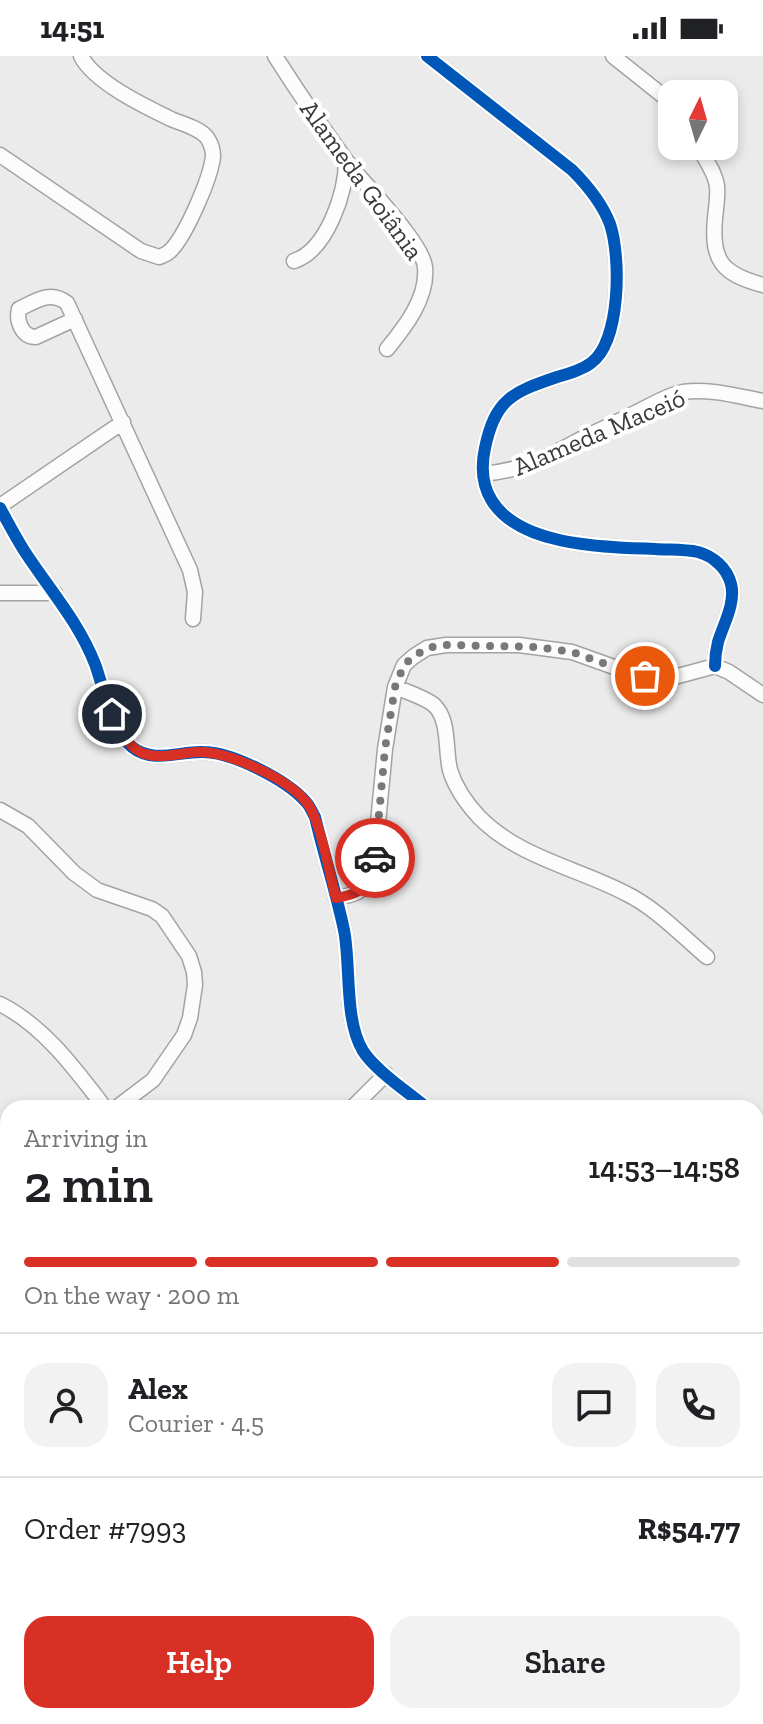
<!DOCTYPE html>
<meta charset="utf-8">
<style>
:root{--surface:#fff;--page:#f2f2f2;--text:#202124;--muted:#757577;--line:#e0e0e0;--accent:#d93025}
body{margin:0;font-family:"Zilla Slab",serif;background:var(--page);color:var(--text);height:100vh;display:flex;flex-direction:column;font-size:30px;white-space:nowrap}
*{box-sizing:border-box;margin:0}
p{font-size:26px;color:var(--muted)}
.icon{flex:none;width:44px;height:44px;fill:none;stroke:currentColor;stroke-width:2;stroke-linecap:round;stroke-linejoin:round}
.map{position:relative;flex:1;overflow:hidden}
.sheet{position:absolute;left:0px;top:1044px;width:764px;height:624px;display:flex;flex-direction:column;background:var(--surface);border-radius:24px 24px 0 0;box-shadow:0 4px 12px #0003}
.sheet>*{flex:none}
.needle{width:52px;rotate:5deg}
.controls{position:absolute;left:658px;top:24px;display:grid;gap:16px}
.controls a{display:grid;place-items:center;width:80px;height:80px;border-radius:16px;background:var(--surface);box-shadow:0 4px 12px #0003;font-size:40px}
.pin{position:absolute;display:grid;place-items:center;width:68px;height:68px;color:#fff;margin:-34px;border:4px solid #fff;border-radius:50%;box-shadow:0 2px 8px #0007}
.courier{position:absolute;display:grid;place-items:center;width:80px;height:80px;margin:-40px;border:6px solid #d93025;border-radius:50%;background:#fff;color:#222;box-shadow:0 2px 10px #0007}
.head em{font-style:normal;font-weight:600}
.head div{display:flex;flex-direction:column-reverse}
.head{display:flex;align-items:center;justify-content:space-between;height:136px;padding:0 24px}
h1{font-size:52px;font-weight:600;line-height:60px}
.bar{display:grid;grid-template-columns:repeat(4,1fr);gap:12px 8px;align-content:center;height:96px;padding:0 24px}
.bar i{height:10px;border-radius:6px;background:var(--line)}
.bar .on{background:var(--accent)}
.bar p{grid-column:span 4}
.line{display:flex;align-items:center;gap:20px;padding:0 24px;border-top:2px solid var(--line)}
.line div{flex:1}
.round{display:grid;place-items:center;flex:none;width:84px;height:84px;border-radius:24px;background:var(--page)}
.cta{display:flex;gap:16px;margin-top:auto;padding:16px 24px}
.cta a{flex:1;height:92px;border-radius:24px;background:var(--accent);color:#fff;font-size:32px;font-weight:600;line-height:92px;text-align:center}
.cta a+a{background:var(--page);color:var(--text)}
.status{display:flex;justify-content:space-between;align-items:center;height:56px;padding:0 40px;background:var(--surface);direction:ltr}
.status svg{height:22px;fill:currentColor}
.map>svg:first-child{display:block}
</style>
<div class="status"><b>14:51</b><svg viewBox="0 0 49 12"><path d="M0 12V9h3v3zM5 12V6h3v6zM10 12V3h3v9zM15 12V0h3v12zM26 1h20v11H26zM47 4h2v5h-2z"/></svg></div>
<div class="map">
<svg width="763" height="1668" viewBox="0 0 763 1668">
<rect width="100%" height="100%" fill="#eaebea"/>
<path fill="#f1dcb3" d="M756,1526l7,2v140h-289l5,-8h277z
M81,1660h198v8h-208z
M347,1660h60l-1,8h-61z"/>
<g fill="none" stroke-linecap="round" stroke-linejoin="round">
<defs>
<path id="minor" d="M275,0c23,36 48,73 73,107 18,23 74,79 77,104 3,31 -20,60 -38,82
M427,0l145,114c16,16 30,33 38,54 11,33 11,117 -19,139 -9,7 -23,11 -34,14 -44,15 -62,22 -72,71 -4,18 -3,37 7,53 29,46 115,46 163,48 14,1 29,0 43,3 15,4 29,16 33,32 5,19 -8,41 -13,58 -2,8 -3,16 -3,24
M613,0l59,47
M698,90c7,13 17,26 19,40 1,11 -1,22 -2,32 -4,43 7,56 48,67
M0,99l141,96 18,6c5,-2 7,-2 11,-6 15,-14 41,-73 43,-95 0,-5 -2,-12 -5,-17 -7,-11 -26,-15 -37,-20 -27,-13 -77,-37 -90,-63
M294,205c33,-11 52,-68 52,-101
M75,263l-39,18c-14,0 -20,-16 -17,-28 17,-8 31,-19 48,-6l123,267 5,22 -2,27
M483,418c41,-4 63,-16 98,-35 19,-9 38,-18 56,-27 15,-7 30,-17 46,-20 26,-4 54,4 80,9
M0,450l123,-84
M0,452c9,16 17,32 27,47 24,36 52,68 68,109 10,27 14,63 37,83 21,17 48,4 71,5 29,0 84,28 103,50 4,4 6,10 9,15 9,38 21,75 29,113 7,35 0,90 19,121 12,19 45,41 64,57
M0,537h55
M715,610l14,6 34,23
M395,631c12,5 29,10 39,18 16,15 11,45 16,65 5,17 17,34 29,47 39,40 98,51 146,76 31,15 56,42 82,64
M0,754l28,16 46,47 23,17 55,19 10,7 27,40 5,16 1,13 -5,33 -6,17 -31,45 -37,28
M336,842c17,-3 27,-5 37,-22l12,-127 10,-62 9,-22 9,-8 14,-9 19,-3h73l53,7 56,20 34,6 16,-2 37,-10
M0,948c44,22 76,66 105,104
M352,1052l34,-34
M0,1183l8,-12
M756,1213h7
M756,1364l7,5
M756,1474l7,4
M0,1606l8,5
M15,1668l6,-8"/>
</defs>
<use href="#minor" stroke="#a2a4a2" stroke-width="17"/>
<use href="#minor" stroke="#fcfcfc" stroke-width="14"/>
<defs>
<path id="cycleway" d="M427,0l145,114c16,16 30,33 38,54 11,33 11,117 -19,139 -9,7 -23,11 -34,14 -44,15 -62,22 -72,71 -4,18 -3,37 7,53 29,46 115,46 163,48 14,1 29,0 43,3 15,4 29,16 33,32 5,19 -8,41 -13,58 -2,8 -3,16 -3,24
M0,452c9,16 17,32 27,47 24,36 52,68 68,109 10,27 14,63 37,83 21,17 48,4 71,5 29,0 84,28 103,50 4,4 6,10 9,15 9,38 21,75 29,113 7,35 0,90 19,121 12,19 45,41 64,57"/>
</defs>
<use href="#cycleway" stroke="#fff" stroke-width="17"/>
<use href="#cycleway" stroke="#0057b8" stroke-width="12"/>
</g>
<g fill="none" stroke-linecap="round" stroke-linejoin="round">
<path stroke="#777877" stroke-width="8" stroke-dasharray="0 14.4" d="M375,802l10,-109 10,-62 9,-22 9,-8 14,-9 19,-3 92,2 34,5 56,20 17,4"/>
<path stroke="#d93025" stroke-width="10" d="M112,658c7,15 15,32 30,39 18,7 37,0 55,-1 29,-2 92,27 110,51 13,16 23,72 29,95 28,-5 36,-11 39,-40"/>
</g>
<g text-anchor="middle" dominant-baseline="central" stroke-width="8" stroke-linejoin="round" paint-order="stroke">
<g font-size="26" fill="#393a39" stroke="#fff">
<text transform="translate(362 124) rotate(54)">Alameda Goiânia</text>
<text transform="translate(599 376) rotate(-23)">Alameda Maceió</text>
</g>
</g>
</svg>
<div class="controls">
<a><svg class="needle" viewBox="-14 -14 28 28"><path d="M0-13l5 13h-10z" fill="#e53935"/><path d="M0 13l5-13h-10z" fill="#757577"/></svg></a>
</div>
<div class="pin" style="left:645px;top:620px;background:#ea580c"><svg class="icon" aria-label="bag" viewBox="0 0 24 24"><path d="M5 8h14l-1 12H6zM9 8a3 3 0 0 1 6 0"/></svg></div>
<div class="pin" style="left:112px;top:658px;background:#1f2937"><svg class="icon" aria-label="home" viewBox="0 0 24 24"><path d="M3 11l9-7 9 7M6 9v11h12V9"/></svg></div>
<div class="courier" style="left:375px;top:802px"><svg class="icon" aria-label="car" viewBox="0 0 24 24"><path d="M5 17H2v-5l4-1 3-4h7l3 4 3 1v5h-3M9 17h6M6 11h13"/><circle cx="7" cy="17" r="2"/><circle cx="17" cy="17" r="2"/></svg></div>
<section class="sheet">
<div class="head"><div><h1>2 min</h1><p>Arriving in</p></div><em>14:53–14:58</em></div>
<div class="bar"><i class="on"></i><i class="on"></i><i class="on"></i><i></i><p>On the way · 200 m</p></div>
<div class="line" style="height:144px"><a class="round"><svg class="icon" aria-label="person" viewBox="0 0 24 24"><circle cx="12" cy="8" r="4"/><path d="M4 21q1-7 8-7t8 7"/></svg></a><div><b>Alex</b><p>Courier · 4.5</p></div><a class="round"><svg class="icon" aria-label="chat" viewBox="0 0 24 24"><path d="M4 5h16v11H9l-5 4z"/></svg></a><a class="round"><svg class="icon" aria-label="phone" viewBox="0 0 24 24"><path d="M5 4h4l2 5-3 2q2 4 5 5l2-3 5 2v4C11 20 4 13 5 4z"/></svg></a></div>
<div class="line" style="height:104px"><div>Order #7993</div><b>R$54.77</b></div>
<div class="cta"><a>Help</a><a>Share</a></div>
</section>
</div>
